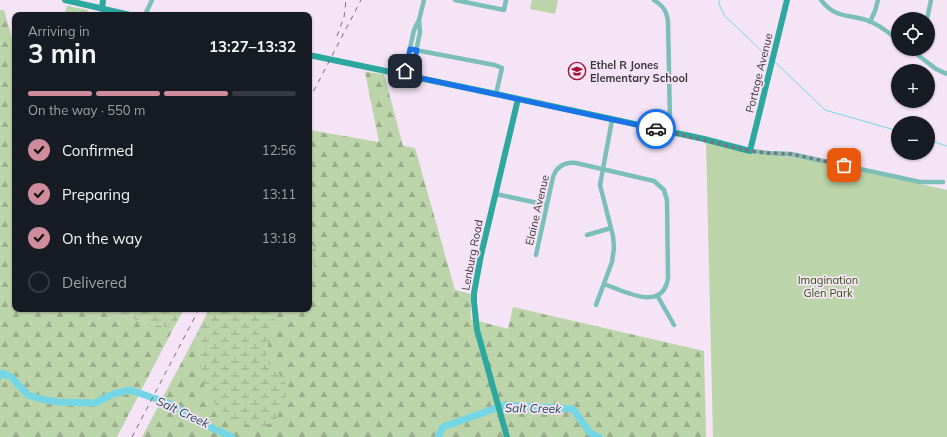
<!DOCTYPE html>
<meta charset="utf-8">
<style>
:root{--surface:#171b24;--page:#242831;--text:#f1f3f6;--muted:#9ea1a6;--line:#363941;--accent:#d08c9c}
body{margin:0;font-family:Mulish,sans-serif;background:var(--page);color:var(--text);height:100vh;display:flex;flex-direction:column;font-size:15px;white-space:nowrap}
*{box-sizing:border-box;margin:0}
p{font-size:13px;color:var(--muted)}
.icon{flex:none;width:22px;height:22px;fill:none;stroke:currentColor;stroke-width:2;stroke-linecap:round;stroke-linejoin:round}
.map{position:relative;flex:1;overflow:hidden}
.sheet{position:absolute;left:12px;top:12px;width:300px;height:300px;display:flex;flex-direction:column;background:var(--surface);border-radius:8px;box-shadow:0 1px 3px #0004}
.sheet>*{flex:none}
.tools{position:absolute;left:891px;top:12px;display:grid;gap:8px}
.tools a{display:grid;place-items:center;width:44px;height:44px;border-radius:50%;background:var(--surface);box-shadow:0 1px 3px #0004;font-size:20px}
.pin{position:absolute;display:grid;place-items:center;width:34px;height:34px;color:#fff;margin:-17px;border-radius:8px;box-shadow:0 2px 6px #0006}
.courier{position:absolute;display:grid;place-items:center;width:40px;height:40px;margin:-20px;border:3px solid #1a73e8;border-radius:50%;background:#fff;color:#222;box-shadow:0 1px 5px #0007}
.head em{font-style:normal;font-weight:700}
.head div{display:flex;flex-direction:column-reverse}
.head{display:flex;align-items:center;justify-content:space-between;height:68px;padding:0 16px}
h1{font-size:26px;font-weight:700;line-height:30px}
.bar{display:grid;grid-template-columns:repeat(4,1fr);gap:6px 4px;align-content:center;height:48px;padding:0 16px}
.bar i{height:5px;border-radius:3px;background:var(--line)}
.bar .current{background:var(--accent)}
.bar p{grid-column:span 4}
ol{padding:0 16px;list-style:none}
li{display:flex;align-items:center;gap:12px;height:44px}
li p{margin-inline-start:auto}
li .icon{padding:4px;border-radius:50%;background:var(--accent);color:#111;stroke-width:4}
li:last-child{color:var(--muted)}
li i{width:22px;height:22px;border:2px solid var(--line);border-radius:50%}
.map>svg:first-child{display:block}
</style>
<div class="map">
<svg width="947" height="437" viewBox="0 0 947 437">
<defs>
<pattern id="forest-firs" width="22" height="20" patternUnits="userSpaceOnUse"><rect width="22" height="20" fill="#bcd4a9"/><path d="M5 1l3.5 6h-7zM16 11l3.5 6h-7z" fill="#9aad8b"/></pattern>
<pattern id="wetland-marsh" width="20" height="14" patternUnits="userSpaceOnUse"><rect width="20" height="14" fill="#bcd4a9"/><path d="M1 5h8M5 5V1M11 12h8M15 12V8" fill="none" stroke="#9aad8b"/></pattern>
</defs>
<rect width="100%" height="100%" fill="#f4e4f6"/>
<path fill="url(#forest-firs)" d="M67,6l21,4 -1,5h-23z
M0,10h4l11,39v260h77l81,20 -56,108h-117z
M365,72l19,2 19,72 12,2 40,142 16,4v25l37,10 5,-22 191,44 2,86h-564l54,-102 10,58 72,-21 -14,-13 11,-44 8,-6h26v-31l7,-17v-13l-7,-5v-113l70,12z"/>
<path fill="url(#wetland-marsh)" d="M309,243l7,5v13l-7,17z
M92,309h92l-11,20z
M209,309h74l-8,6 -10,44 13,13 11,16 -12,30 -15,11 -29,-7 -27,-28 -10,-59z"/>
<path fill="#bcd4a9" d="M532,0h26l-3,14 -25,-5z
M706,141l63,14h21l157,35v247h-234z"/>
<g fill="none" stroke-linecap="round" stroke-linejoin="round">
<path stroke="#74d6e4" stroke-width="1" d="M719,0v4l5,11 45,43
M775,62l50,48 73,21
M928,140l19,6"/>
<path stroke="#74d6e4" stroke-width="7" d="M0,376l3,-3 8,4 17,18 13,4 16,3 38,1 18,-9 17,-4 41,14 30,19 31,14
M438,437l5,-10 62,-22 68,4 17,24 9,4"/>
<path stroke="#7bbfb8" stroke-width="4.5" d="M455,0l49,10 2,-10
M654,0c9,6 13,11 14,22l2,100 -1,10
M821,0c14,19 29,14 48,21 11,4 20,12 29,19
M145,15l7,-15
M927,19l4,-19
M870,22l5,-11 3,-11
M410,49l74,14 11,2 7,3 -6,26
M910,49l26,20 11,5
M404,75l10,-45 5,-10 5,-20
M411,76l9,-44 -1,-12
M750,151l18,2 23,1 129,28h23
M496,194l51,11
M587,235l24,-7
M536,255l17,-78c4,-11 12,-15 23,-14l78,18 10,9 3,10 1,78c-5,35 -44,13 -64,6
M657,295l17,30
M596,305l16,-43 2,-14 -1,-12 -13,-51 12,-65"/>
<path stroke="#2da89f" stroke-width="6" d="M65,0l65,15
M102,9l1,-9
M309,55l187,39 208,45 46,12 37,-151
M507,437l-30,-107 -3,-28v-9l7,-38 37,-156"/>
<path stroke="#766d77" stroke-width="1" stroke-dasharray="5 5" stroke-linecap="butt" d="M337,36l7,-19 2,-17
M309,100l52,-100
M132,437l67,-128"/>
</g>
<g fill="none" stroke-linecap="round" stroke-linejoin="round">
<path stroke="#7e747e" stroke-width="4" stroke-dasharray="0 7.2" d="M656,129l94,22 18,2 23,1 53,11"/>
<path stroke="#1a73e8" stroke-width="5" d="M405,71l5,-22 7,1 -6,26 245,53"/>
</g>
<defs>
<symbol id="school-ring" viewBox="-11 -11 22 22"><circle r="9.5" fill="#f4e4f6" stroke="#a70f2d" stroke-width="1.5"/><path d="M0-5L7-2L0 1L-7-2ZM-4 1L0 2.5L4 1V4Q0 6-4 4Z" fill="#a70f2d"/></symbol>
</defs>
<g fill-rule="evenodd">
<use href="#school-ring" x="567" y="61" width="20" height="20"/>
</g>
<g text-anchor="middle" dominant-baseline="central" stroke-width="3.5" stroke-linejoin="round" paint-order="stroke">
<g font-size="11" font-weight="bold" fill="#3e373e" stroke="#f4e4f6" text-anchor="start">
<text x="590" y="65">Ethel R Jones<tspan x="590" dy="13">Elementary School</tspan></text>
</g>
<g font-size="11" fill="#3e373e" stroke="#f4e4f6">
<text transform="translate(759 73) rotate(-76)">Portage Avenue</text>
<text transform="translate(537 210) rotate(-77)">Elaine Avenue</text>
<text transform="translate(472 255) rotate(-79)">Lenburg Road</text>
</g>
<g font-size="11" fill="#304e0a" stroke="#f4e4f6">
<text x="828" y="280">Imagination<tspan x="828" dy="13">Glen Park</tspan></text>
</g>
<g font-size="12" font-style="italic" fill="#204c53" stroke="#f4e4f6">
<text transform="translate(533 408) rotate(1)">Salt Creek</text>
<text transform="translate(183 412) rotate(25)">Salt Creek</text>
</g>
</g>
</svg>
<div class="tools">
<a><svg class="icon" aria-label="locate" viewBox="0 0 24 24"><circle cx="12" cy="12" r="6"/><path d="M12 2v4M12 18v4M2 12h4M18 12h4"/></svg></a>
<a>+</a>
<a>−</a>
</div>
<div class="pin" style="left:844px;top:165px;background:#ea580c"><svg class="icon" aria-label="bag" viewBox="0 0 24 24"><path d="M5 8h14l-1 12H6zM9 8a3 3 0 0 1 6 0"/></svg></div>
<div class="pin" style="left:405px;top:71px;background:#1f2937"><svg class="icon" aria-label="home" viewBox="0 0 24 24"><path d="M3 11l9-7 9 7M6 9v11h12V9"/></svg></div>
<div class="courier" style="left:656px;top:129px"><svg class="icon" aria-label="car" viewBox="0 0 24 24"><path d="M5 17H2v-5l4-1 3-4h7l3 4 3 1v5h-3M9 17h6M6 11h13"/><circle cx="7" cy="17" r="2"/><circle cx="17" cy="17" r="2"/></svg></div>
<section class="sheet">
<div class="head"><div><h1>3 min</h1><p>Arriving in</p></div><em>13:27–13:32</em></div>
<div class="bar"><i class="current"></i><i class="current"></i><i class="current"></i><i></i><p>On the way · 550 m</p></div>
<ol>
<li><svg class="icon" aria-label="check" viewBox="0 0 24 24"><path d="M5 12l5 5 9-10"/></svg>Confirmed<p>12:56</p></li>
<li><svg class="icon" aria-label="check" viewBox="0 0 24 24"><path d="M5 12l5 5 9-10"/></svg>Preparing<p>13:11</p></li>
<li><svg class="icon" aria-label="check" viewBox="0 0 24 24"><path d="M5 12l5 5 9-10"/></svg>On the way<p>13:18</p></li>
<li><i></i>Delivered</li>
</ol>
</section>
</div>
